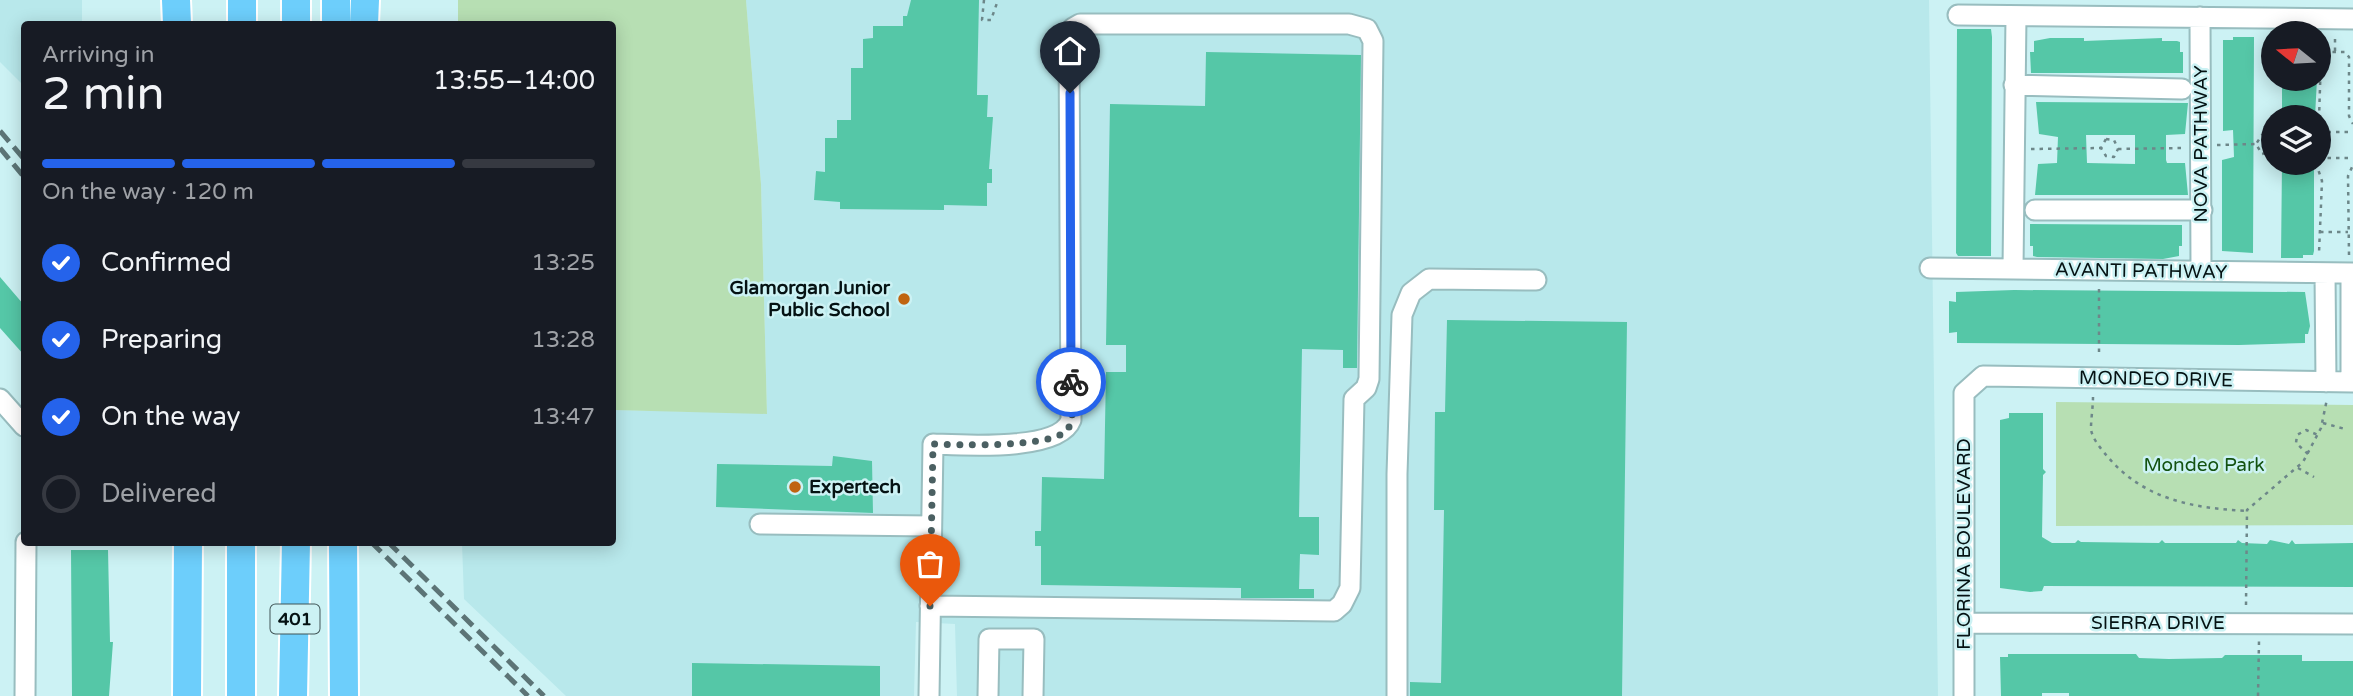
<!DOCTYPE html>
<meta charset="utf-8">
<style>
:root{--surface:#171b24;--page:#20242c;--text:#f1f3f6;--muted:#9ea1a6;--line:#363941;--accent:#2563eb}
body{margin:0;font-family:"Varela Round",sans-serif;background:var(--page);color:var(--text);height:100vh;display:flex;flex-direction:column;font-size:26px;white-space:nowrap}
*{box-sizing:border-box;margin:0}
p{font-size:23px;color:var(--muted)}
.icon{flex:none;width:38px;height:38px;fill:none;stroke:currentColor;stroke-width:2;stroke-linecap:round;stroke-linejoin:round}
.map{position:relative;flex:1;overflow:hidden}
.side{position:absolute;left:21px;top:21px;width:595px;height:525px;display:flex;flex-direction:column;background:var(--surface);border-radius:7px;box-shadow:0 4px 18px #0003}
.side>*{flex:none}
.needle{width:46px;rotate:288deg}
.controls{position:absolute;left:2261px;top:21px;display:grid;gap:14px}
.controls a{display:grid;place-items:center;width:70px;height:70px;border-radius:50%;background:var(--surface);box-shadow:0 4px 18px #0003;font-size:35px}
.pin{position:absolute;display:grid;place-items:center;width:60px;height:60px;color:#fff;margin:-72px -30px;border-radius:50% 50% 50% 0;rotate:-45deg;box-shadow:0 0 7px #0007}
.pin .icon{rotate:45deg}
.courier{position:absolute;display:grid;place-items:center;width:70px;height:70px;margin:-35px;border:5px solid #2563eb;border-radius:50%;background:#fff;color:#222;box-shadow:0 2px 9px #0007}
.summary em{font-style:normal;font-weight:600}
.summary div{display:flex;flex-direction:column-reverse}
.summary{display:flex;align-items:center;justify-content:space-between;height:119px;padding:0 21px}
h1{font-size:46px;font-weight:600;line-height:52px}
.bar{display:grid;grid-template-columns:repeat(4,1fr);gap:10px 7px;align-content:center;height:84px;padding:0 21px}
.bar i{height:9px;border-radius:5px;background:var(--line)}
.bar .on{background:var(--accent)}
.bar p{grid-column:span 4}
ol{padding:0 21px;list-style:none}
li{display:flex;align-items:center;gap:21px;height:77px}
li p{margin-inline-start:auto}
li .icon{padding:7px;border-radius:50%;background:var(--accent);color:#fff;stroke-width:4}
li:last-child{color:var(--muted)}
li i{width:38px;height:38px;border:4px solid var(--line);border-radius:50%}
.map>svg:first-child{display:block}
</style>
<div class="map">
<svg width="2353" height="696" viewBox="0 0 2353 696">
<rect width="100%" height="100%" fill="#ccf2f4"/>
<path fill="#b8e8eb" d="M0,0h82v24h-58v62l-24,-24z
M746,0h1183l9,696h-981l-2,-72 -39,-2 -2,74h-348l-102,-97 -2,-56 150,-1 1,-132 154,3 -6,-229z"/>
<path fill="#b7dfb3" d="M458,0h288l15,184 6,230 -154,-4 -1,-386h-154z
M2056,402l297,3v120l-297,1z"/>
<path fill="#55c7a7" fill-rule="evenodd" d="M911,0h68l-2,95h11l-1,22h6l-4,52h3v14h-5v23l-43,-1v5l-104,-1v-7l-26,-2 2,-29 9,1v-34h12v-18h14v-52h12v-29l10,-1v-12h30v-10h4z
M1957,29h34l1,8 -1,219h-33l-2,-3z
M2233,37h21l-1,216 -31,-2v-91l12,-3 -1,-27 -10,1v-91h10z
M2050,38h34v3l78,-3v3h15l3,1v10h3v21h-152l-1,-21h4v-11z
M1206,52l155,3 -4,313h-14v-18l-41,-1 -3,168h20v38l-19,-1 -1,35h15v9h-73v-10l-200,-3v-39h-6v-15h6l1,-54 62,2 2,-107h20v-27h-20l4,-241 95,2z
M2282,79h35l-2,38h-33z
M2036,102l152,1 -3,31 -19,1v25l1,3h18l3,32h-153l3,-31 19,-1 1,-26 -19,-3zM2086,135h49v29l-48,-1z
M2282,163l32,3v85l-1,4h-10v3h-22z
M2030,224l152,1v21h-3v10l-16,3 -126,-2 -4,-1v-10h-3z
M0,277l24,28v50l-24,-27z
M2014,290l291,2 5,34 -2,8h-3v9l-66,2 -282,-2v-11l-8,1v-32l7,1v-10z
M1447,320l180,2 -5,374h-212v-14l31,1 3,-173h-10l1,-98h10z
M2009,413h34v56l3,3 -3,3 -1,62 10,6h23l3,-3 3,2 78,1 3,-3 3,3h71l2,-3 4,3 25,1 3,-4 19,4 3,-4 3,4 58,-1v44l-309,-1 -2,5 -12,1 -30,-4v-168l9,-2z
M833,456l39,5 1,52 -157,-6 1,-43 115,2z
M71,550h37l2,92h3l-4,54h-37z
M2008,654h128l3,4 30,1 53,-1 3,-3h77v6h51v35h-284v-3h-27v3h-41l-1,-39h8z
M692,663l188,3v30h-188z"/>
<g fill="none" stroke-linecap="round" stroke-linejoin="round">
<defs>
<path id="minor" d="M1958,15l395,4
M2200,17l1,254
M2014,85l168,4
M2035,210h167
M1930,268l423,5
M2013,269l3,-253
M2325,273l1,109
M2351,382v-109
M0,399l24,27
M760,524l171,2
M1964,623l389,1
M25,696l1,-154
M929,696l4,-252c30,1 126,8 138,-24l-2,-382 4,-10 7,-4h269l18,5 6,12 -4,338 -3,9 -12,11 -4,189 -8,16 -8,7 -404,-5
M988,696l1,-57h45l-1,57
M1397,696v-222l5,-159 9,-22 18,-14 107,1
M1964,696v-303l19,-17 370,6"/>
<path id="highway" d="M176,0l1,24
M336,0v24
M242,24v-24
M296,24v-24
M364,24l1,-24
M343,542l1,154
M187,696l1,-154
M241,696v-154
M293,696l3,-154"/>
</defs>
<use href="#minor" stroke="#98bdbf" stroke-width="23"/>
<use href="#highway" stroke="#fff" stroke-width="32"/>
<path stroke="#6d8789" stroke-width="2.5" stroke-dasharray="3.5 5" stroke-linecap="butt" d="M984,0l-2,20h9l7,-20
M2335,51v-13
M2319,119l2,-63 3,-4h21l4,5v59l4,8
M2319,132h34
M2265,135v-9
M2273,138l-11,-3 -6,9 6,10 11,-3
M2106,139l8,1 4,9 -4,8 -8,-1 -5,-8z
M2217,145l39,-1
M2031,149l70,-1
M2118,149l64,-1
M2319,158h34
M2316,163l6,18 -3,72
M2320,232h28
M2349,255l-1,-79 5,-11
M2099,352v-65
M2093,397c0,10 -2,22 -2,31 0,9 10,21 16,28 37,44 86,52 140,55
M2323,423l22,6
M2308,454l-12,-11 1,-8 9,-5 12,5
M2298,468l16,9
M2246,605l1,-95 56,-48 18,-34 6,-29
M2258,696l1,-55"/>
<use href="#minor" stroke="#fff" stroke-width="19"/>
<use href="#highway" stroke="#6dcefb" stroke-width="28"/>
<path stroke="#5c7476" stroke-width="5" stroke-dasharray="14 7" stroke-linecap="butt" d="M0,131l24,28
M0,148l24,29
M371,542l157,154
M388,542l156,154"/>
</g>
<g fill="none" stroke-linecap="round" stroke-linejoin="round">
<path stroke="#4b6062" stroke-width="7" stroke-dasharray="0 12.6" d="M930,606l3,-162c25,1 119,4 134,-14 9,-11 4,-36 4,-48"/>
<path stroke="#2563eb" stroke-width="9" d="M1070,93l1,289"/>
</g>
<g fill="#c06410" stroke="#ccf2f4" stroke-width="2.5">
<circle cx="904" cy="299" r="7"/>
<circle cx="795" cy="487" r="7"/>
</g>
<g text-anchor="middle" dominant-baseline="central" stroke-width="5" stroke-linejoin="round" paint-order="stroke">
<rect fill="#ccf2f4" stroke="#415556" stroke-width="2" x="270.5" y="604.5" width="49" height="29" rx="5"/>
<g font-size="18" font-weight="bold" fill="#051213">
<text x="295" y="619">401</text>
</g>
<g font-size="19" fill="#051213" stroke="#ccf2f4">
<text transform="translate(2201 144) rotate(-90)">NOVA PATHWAY</text>
<text transform="translate(2141 271) rotate(1)">AVANTI PATHWAY</text>
<text transform="translate(2156 379) rotate(1)">MONDEO DRIVE</text>
<text transform="translate(1964 544) rotate(-90)">FLORINA BOULEVARD</text>
<text x="2158" y="623">SIERRA DRIVE</text>
</g>
<g font-size="19" font-weight="bold" fill="#051213" stroke="#ccf2f4" text-anchor="end">
<text x="890" y="288">Glamorgan Junior<tspan x="890" dy="22">Public School</tspan></text>
<text x="809" y="487" text-anchor="start">Expertech</text>
</g>
<g font-size="19" fill="#135210" stroke="#ccf2f4">
<text x="2204" y="465">Mondeo Park</text>
</g>
</g>
</svg>
<div class="controls">
<a><svg class="needle" viewBox="-14 -14 28 28"><path d="M0-13l5 13h-10z" fill="#e53935"/><path d="M0 13l5-13h-10z" fill="#9ea1a6"/></svg></a>
<a><svg class="icon" aria-label="layers" viewBox="0 0 24 24"><path d="M12 4l9 5-9 5-9-5zM3 14l9 5 9-5"/></svg></a>
</div>
<div class="pin" style="left:930px;top:606px;background:#ea580c"><svg class="icon" aria-label="bag" viewBox="0 0 24 24"><path d="M5 8h14l-1 12H6zM9 8a3 3 0 0 1 6 0"/></svg></div>
<div class="pin" style="left:1070px;top:93px;background:#1f2937"><svg class="icon" aria-label="home" viewBox="0 0 24 24"><path d="M3 11l9-7 9 7M6 9v11h12V9"/></svg></div>
<div class="courier" style="left:1071px;top:382px"><svg class="icon" aria-label="bike" viewBox="0 0 24 24"><circle cx="6" cy="16" r="4"/><circle cx="18" cy="16" r="4"/><path d="M6 16l4-8h5l3 8M10 8l3 8H6M13 5h3"/></svg></div>
<section class="side">
<div class="summary"><div><h1>2 min</h1><p>Arriving in</p></div><em>13:55–14:00</em></div>
<div class="bar"><i class="on"></i><i class="on"></i><i class="on"></i><i></i><p>On the way · 120 m</p></div>
<ol>
<li><svg class="icon" aria-label="check" viewBox="0 0 24 24"><path d="M5 12l5 5 9-10"/></svg>Confirmed<p>13:25</p></li>
<li><svg class="icon" aria-label="check" viewBox="0 0 24 24"><path d="M5 12l5 5 9-10"/></svg>Preparing<p>13:28</p></li>
<li><svg class="icon" aria-label="check" viewBox="0 0 24 24"><path d="M5 12l5 5 9-10"/></svg>On the way<p>13:47</p></li>
<li><i></i>Delivered</li>
</ol>
</section>
</div>
